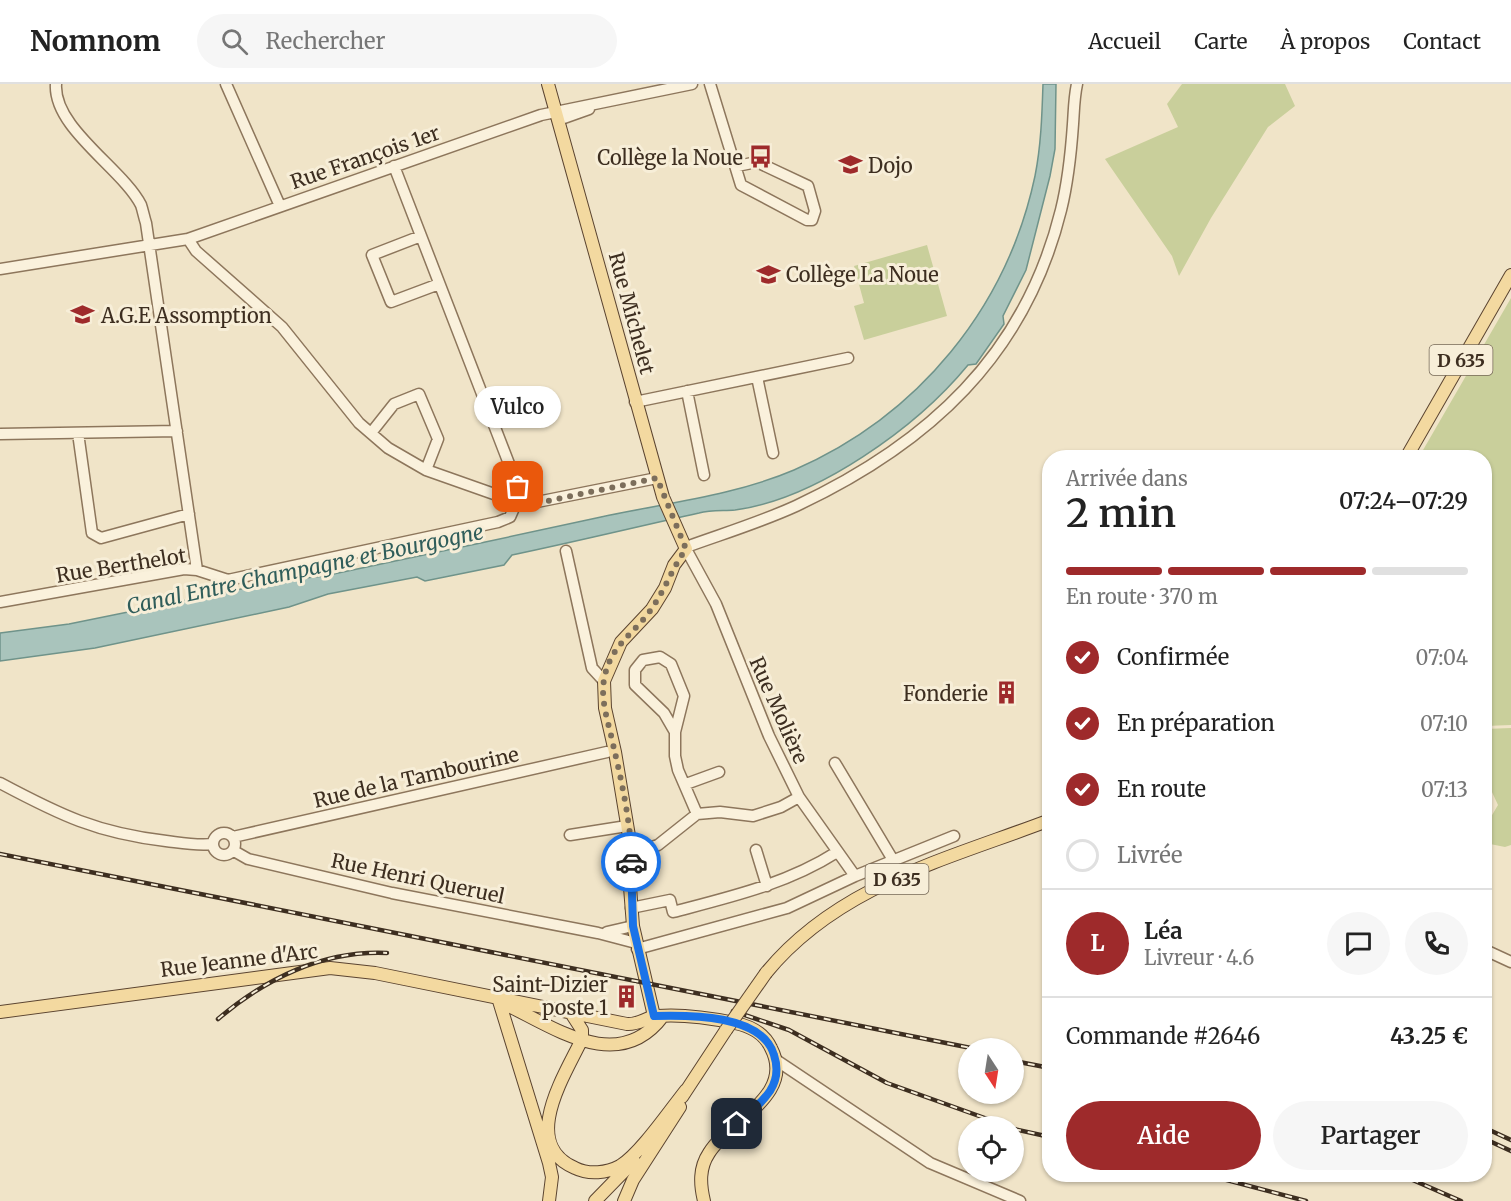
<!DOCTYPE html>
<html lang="fr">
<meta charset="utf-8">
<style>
:root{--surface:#fff;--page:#f6f6f6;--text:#222;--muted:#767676;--line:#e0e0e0;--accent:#9e2a2b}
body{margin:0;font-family:Merriweather,serif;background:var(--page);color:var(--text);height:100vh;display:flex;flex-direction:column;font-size:22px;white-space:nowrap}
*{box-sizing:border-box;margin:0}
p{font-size:20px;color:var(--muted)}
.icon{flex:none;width:33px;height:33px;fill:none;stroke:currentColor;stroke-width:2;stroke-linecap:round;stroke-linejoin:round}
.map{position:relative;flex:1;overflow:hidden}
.panel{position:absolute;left:1042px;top:366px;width:450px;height:732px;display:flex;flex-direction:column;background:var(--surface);border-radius:24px;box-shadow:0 2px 4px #0004}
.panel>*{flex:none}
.needle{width:39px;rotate:168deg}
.controls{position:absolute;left:958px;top:954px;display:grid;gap:12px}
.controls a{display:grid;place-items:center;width:66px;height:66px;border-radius:50%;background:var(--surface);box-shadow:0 2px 4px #0004;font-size:30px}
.pin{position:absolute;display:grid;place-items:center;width:51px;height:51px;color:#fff;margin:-26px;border-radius:12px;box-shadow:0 3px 9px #0006}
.courier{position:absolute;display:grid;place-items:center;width:60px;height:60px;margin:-30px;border:4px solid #1a73e8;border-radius:50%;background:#fff;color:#222;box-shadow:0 2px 8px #0007}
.bubble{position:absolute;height:42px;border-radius:21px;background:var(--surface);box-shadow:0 2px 4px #0004;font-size:20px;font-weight:600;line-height:42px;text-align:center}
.head em{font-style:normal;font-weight:600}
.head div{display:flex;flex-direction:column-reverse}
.head{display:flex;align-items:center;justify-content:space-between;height:102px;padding:0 24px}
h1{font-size:39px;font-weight:600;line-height:45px}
.bar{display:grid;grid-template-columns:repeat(4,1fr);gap:9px 6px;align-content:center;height:72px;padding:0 24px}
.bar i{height:8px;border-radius:4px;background:var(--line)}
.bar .active{background:var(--accent)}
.bar p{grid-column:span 4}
.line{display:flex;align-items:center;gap:15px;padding:0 24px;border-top:2px solid var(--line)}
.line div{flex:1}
.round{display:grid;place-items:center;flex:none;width:63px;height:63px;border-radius:32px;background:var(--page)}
ol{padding:0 24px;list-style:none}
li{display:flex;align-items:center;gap:18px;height:66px}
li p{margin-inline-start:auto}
li .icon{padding:6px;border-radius:50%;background:var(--accent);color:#fff;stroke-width:4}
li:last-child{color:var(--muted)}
li i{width:33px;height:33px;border:3px solid var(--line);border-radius:50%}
.button{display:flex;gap:12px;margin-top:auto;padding:12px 24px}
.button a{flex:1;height:69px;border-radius:36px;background:var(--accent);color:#fff;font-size:24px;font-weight:600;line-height:69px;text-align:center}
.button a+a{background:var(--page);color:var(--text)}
header{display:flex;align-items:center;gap:36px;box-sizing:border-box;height:84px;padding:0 30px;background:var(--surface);border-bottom:2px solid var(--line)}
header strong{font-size:28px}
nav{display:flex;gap:33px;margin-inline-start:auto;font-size:21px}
.search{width:420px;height:54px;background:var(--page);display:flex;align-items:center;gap:15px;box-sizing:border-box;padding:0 21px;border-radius:33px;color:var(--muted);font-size:22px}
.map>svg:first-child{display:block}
</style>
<header>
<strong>Nomnom</strong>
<div class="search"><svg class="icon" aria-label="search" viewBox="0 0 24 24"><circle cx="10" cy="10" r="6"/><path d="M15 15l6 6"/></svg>Rechercher</div>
<nav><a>Accueil</a><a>Carte</a><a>À propos</a><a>Contact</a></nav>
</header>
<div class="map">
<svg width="1511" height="1117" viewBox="0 0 1511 1117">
<rect width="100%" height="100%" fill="#f0e4c8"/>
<path fill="#c9cf9b" d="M1182,0h103l10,22 -27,21 -57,91 -32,58 -7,-20 -67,-97 73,-32 -11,-23z
M927,161l20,71 -83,24 -10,-34 10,-3 -10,-37z
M1511,214v427l-26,1v-268l-66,-1z
M1511,644v117l-6,2 -20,-4v-16l13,-22 -13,-28v-48z"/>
<path fill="#a9c4bc" stroke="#6f938a" stroke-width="1.5" d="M1043,0h13l-1,65 -5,27 -24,94 -23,46 1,8 -28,40 -8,1c-51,62 -151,134 -233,145 -12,1 -24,0 -36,3 -63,14 -125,29 -187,42l-8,10 -79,16 -8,-4 -89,17 -39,13 -194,41 -95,13v-28l69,-9 216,-44 39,-4c92,-19 185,-39 277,-59 64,-14 132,-21 193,-47 124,-54 213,-162 241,-294 6,-30 7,-61 8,-92z"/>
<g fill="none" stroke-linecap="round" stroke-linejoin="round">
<defs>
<path id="minor" d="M56,0c-3,44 67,85 85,121 2,6 3,12 5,18l51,347
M226,0l54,122
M710,0l31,101 66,35h5l3,-9 -7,-25 -51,-24 -20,4
M558,36l31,-11
M421,152l-49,19 19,47 48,-18
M188,155l8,12 86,76 77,96 29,25 38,22 68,24 43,8 120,-24
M0,185l188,-30 353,-124 151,-31
M757,293l16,76
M687,307l17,84
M635,318l213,-44
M78,349l14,100 9,5 88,-24
M371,349l23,-29 25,-10 19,45 -12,31
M0,350l177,-3
M566,467l26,117 12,13
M0,518l184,-33 13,1 31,10 270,-58 12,-5 8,-18v-12l-124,-321
M675,648l9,-36 -13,-32 -11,-7 -17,3 -8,10v15l29,28 11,19v24l3,14 19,44
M835,679l58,97
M0,699c60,32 97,50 166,58 16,2 31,5 47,3
M686,700l33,-12
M213 760a11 11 0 1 1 22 0a11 11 0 1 1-22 0Z
M570,751l57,-9
M233,753l374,-85
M756,766l11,36
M234,767l14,8 144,34 206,40 38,10
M632,770l26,-9 39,-31 23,-2 33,4 28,-9 18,-10
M855,792l-56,-79 -30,-61 -53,-132 -30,-55 3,-3c36,-13 72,-24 107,-40 132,-62 229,-150 265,-296 7,-28 10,-57 12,-86 1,-14 1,-26 4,-40
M631,824l39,-8 3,12c57,-15 114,-28 164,-60
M607,848l26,-6
M637,865l150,-41 68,-32 99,-40
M1485,866l26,12
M776,976l154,103 90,38"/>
<path id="major" d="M548,0l115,413 23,52 -12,16 -9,23 -13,21 -31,33 -17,39 1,27 10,44 17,102 -2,33 3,39 21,90
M1406,374l105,-183
M766,889c72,-88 182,-114 284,-153
M499,917l50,162 3,14 -3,24
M505,920c50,24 114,71 158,12
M0,928l330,-44 45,5 252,51c12,1 19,-7 31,-8 25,-2 52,2 77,7 15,3 29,10 36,25 25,48 -42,72 -62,105 -10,15 -9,31 -5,48
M571,929l11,17v9c-17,36 -63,105 -7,129 14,7 32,5 45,-2 20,-12 50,-56 66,-76
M682,1013l44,-67
M595,1117l39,-40
M624,1117l9,-21 47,-73"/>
</defs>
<use href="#minor" stroke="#8d765c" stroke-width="13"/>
<use href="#major" stroke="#5b4430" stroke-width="14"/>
<use href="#minor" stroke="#faf1dc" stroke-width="10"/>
<use href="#major" stroke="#f3d9a0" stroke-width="12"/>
<defs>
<path id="rail" d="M0,770l971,194
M733,927l56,19 98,53 120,43
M218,935c47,-40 105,-69 169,-66
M1014,977l36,7
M1485,1044l26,12
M1014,1045l36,8
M1485,1055l26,12
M1204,1090l102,27
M1399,1090l62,27"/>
</defs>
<use href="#rail" stroke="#3d2e20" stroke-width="4.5"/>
<use href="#rail" stroke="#f7eed8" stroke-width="2" stroke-dasharray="7" stroke-linecap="butt"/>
<defs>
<path id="major-bridge" d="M726,946l40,-57"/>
</defs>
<use href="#major-bridge" stroke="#5b4430" stroke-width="14" stroke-linecap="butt"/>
<use href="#major-bridge" stroke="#f3d9a0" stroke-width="12"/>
</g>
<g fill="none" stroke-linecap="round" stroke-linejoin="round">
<path stroke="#7c6e5b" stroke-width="6" stroke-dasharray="0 10.8" d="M518,403v12l25,3 114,-24 29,71c-13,18 -20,38 -32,56 -17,28 -44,38 -50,75 -4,22 6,47 10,69 7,28 19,86 17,113"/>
<path stroke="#1a73e8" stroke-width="8" d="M631,778l2,64 21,90c35,-1 108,-2 120,39 4,12 3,25 -4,36 -9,13 -21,23 -33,33"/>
</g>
<defs>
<symbol id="bus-bare" viewBox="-9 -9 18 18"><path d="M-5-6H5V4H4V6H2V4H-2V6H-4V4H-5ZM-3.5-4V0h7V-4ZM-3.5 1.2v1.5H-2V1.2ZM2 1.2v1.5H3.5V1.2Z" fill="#9e2a2b" stroke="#f7eed8" stroke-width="2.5" paint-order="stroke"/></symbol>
<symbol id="university-bare" viewBox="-9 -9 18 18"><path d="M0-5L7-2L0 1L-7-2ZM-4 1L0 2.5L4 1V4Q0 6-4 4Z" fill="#9e2a2b" stroke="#f7eed8" stroke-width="2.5" paint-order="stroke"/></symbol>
<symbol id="school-bare" viewBox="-9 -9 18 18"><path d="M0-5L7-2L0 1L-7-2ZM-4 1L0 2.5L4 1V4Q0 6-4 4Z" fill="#9e2a2b" stroke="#f7eed8" stroke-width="2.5" paint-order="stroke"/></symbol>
<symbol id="building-bare" viewBox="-9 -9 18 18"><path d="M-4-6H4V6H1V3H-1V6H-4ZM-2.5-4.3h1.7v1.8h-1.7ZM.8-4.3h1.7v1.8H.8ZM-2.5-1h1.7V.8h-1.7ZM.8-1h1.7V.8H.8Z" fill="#9e2a2b" stroke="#f7eed8" stroke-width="2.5" paint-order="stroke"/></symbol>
</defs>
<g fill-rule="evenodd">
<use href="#bus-bare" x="744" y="56" width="33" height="33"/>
<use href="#university-bare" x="834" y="64" width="33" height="33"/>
<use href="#school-bare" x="752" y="174" width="33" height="33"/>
<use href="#school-bare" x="66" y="214" width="33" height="33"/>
<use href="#building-bare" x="990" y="592" width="33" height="33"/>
<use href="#building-bare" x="610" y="896" width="33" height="33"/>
</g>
<g text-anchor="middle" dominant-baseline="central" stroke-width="6" stroke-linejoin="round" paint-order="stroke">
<g fill="#f7eed8" stroke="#756857" stroke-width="1.5">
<rect x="1429.5" y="261" width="63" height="30" rx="4.5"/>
<rect x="865.5" y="780" width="63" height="30" rx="4.5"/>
</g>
<g font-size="18" font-weight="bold" fill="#3d2e20">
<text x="1461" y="276">D 635</text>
<text x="897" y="795">D 635</text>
</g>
<g font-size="20" fill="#3d2e20" stroke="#f7eed8">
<text transform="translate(365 73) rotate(-19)">Rue François 1er</text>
<text transform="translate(632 229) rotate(75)">Rue Michelet</text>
<text transform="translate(121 481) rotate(-9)">Rue Berthelot</text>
<text transform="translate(779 626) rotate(66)">Rue Molière</text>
<text transform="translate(416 693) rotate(-13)">Rue de la Tambourine</text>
<text transform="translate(418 794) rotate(12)">Rue Henri Queruel</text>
<text transform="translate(239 876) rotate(-7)">Rue Jeanne d'Arc</text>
</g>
<g font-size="20" fill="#3d2e20" stroke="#f7eed8" text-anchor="end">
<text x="743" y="73">Collège la Noue</text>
<text x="868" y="81" text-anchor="start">Dojo</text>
<text x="786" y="190" text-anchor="start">Collège La Noue</text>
<text x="101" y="231" text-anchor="start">A.G.E Assomption</text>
<text x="988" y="609">Fonderie</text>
<text x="608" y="900">Saint-Dizier<tspan x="608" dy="23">poste 1</tspan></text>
</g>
<g font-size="21" font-style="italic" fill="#2f5d5a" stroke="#f7eed8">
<text transform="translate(305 485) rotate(-12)">Canal Entre Champagne et Bourgogne</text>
</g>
</g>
</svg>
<div class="controls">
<a><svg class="needle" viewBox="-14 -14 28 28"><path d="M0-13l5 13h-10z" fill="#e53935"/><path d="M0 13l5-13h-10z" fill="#767676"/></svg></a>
<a><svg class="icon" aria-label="locate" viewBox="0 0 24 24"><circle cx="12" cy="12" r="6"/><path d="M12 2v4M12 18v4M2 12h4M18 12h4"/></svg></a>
</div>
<div class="pin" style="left:518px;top:403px;background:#ea580c"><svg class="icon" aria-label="bag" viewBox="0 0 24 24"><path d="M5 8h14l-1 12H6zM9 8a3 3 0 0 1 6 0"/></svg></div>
<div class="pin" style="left:737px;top:1040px;background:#1f2937"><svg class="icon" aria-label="home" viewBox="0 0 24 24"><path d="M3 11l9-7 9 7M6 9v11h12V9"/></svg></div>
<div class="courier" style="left:631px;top:778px"><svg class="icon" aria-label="car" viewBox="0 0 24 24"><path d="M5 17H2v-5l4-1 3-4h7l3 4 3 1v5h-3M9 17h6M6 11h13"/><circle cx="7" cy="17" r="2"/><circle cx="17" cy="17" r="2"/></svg></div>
<div class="bubble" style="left:474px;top:302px;width:87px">Vulco</div>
<section class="panel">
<div class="head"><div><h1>2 min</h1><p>Arrivée dans</p></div><em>07:24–07:29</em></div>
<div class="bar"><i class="active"></i><i class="active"></i><i class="active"></i><i></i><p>En route · 370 m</p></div>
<ol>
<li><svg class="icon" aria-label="check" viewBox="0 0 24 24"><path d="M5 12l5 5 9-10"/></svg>Confirmée<p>07:04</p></li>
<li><svg class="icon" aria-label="check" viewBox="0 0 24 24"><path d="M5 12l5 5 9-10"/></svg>En préparation<p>07:10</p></li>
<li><svg class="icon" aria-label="check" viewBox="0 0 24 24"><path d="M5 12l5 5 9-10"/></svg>En route<p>07:13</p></li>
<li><i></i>Livrée</li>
</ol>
<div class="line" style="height:108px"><b class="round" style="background:var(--accent);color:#fff">L</b><div><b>Léa</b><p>Livreur · 4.6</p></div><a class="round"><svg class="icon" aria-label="chat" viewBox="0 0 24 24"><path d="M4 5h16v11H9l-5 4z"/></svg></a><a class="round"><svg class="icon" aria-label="phone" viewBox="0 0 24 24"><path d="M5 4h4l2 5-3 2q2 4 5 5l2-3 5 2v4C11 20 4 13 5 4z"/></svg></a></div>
<div class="line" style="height:78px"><div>Commande #2646</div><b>43.25 €</b></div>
<div class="button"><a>Aide</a><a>Partager</a></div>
</section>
</div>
